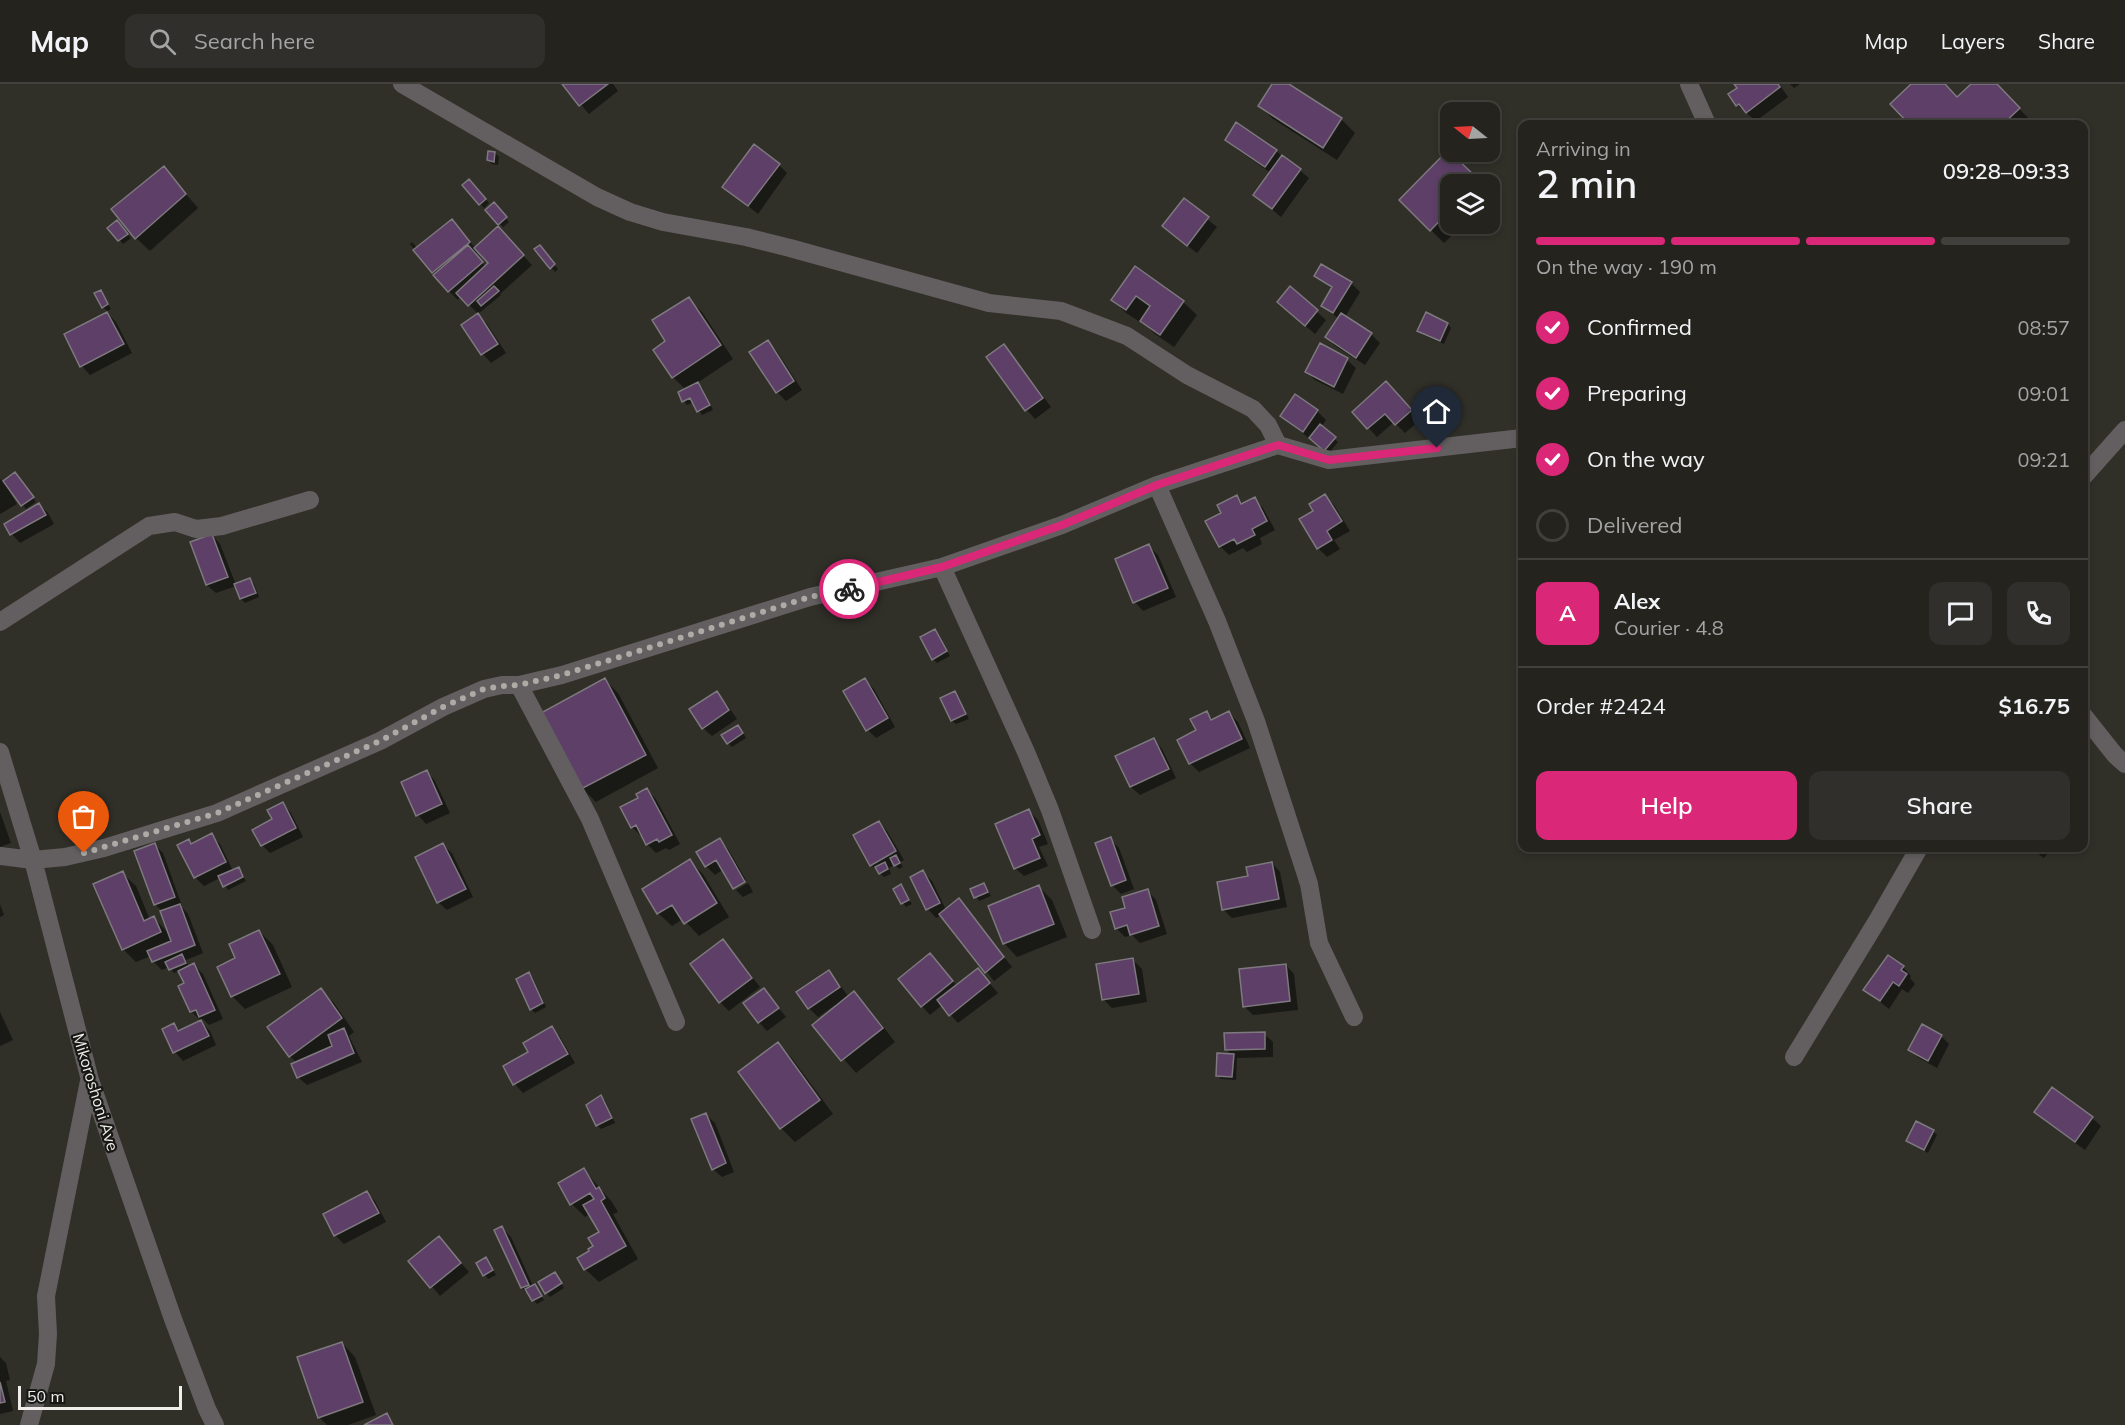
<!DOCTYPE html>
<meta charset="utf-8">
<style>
:root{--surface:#24231e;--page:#302f2b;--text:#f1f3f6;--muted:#a3a4a4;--line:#41403c;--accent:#db2777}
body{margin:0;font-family:Mulish,sans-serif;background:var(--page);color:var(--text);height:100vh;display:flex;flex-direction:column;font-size:22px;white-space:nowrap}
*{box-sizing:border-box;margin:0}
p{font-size:20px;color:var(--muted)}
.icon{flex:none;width:33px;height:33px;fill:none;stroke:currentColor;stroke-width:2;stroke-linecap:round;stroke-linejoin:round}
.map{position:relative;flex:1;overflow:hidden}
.panel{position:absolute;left:1518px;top:36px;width:570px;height:732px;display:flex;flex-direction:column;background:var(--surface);border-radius:12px;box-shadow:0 3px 9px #0003,0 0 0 2px var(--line)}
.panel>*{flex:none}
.needle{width:39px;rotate:288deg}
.buttons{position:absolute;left:1440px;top:18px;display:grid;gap:12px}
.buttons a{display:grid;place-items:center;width:60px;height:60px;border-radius:12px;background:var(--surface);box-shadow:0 3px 9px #0003,0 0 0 2px var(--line);font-size:30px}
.scale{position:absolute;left:18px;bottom:15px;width:164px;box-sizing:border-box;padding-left:6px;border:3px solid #efeeea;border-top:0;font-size:16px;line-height:21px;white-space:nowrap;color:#efeeea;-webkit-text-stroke:4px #171714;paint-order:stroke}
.pin{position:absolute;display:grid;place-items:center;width:51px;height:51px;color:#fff;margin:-62px -26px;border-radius:50% 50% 50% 0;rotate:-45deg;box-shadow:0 0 6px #0007}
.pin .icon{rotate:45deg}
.courier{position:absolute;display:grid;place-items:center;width:60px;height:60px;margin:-30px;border:4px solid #db2777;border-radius:50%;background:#fff;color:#222;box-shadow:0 2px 8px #0007}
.summary em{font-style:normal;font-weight:600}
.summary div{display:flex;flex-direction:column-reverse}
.summary{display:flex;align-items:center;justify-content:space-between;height:102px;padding:0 18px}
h1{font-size:39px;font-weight:600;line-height:45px}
.bar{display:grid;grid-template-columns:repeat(4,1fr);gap:9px 6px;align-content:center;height:72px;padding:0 18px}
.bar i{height:8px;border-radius:4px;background:var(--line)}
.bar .current{background:var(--accent)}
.bar p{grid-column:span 4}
.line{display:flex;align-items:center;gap:15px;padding:0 18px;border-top:2px solid var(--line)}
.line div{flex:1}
.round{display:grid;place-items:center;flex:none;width:63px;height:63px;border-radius:12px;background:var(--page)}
ol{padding:0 18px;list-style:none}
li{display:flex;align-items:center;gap:18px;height:66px}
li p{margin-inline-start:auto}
li .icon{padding:6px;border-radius:50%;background:var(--accent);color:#fff;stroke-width:4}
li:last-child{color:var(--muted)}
li i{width:33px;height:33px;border:3px solid var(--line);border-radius:50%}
.primary-button{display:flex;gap:12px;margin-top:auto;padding:12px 18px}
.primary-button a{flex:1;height:69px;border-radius:12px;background:var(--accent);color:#fff;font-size:24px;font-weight:600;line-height:69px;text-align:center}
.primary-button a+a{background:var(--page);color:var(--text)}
header{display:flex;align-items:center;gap:36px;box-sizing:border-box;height:84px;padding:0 30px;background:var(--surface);border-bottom:2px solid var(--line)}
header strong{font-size:28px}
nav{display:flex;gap:33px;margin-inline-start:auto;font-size:21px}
.search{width:420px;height:54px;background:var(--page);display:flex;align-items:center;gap:15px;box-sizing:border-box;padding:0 21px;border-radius:12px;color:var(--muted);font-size:22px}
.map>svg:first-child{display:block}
</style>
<header>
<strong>Map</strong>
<div class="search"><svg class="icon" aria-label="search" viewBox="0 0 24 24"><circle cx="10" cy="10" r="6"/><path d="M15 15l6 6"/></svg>Search here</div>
<nav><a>Map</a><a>Layers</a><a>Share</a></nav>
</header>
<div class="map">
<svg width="2125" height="1341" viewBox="0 0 2125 1341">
<rect width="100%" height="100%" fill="#302f28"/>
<path fill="#0007" fill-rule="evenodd" d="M564,0h49l5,7 -29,23z
M1274,0h12l55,35 14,14 -18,27 -64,-41 -13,-13z
M1736,0h43l9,13 -32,24 -19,-16 2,-17z
M1790,0h10l-6,4z
M1913,0h31l14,15 15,-15h22l39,40h-123l-19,-20z
M1227,56l49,11 33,27 -28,39 -26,-22 16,-22 -36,-25z
M1448,68l34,32h-32v40h14l-20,19 -43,-43z
M495,69l4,4 -1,8 -6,-1 -4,-4z
M779,81l8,8 -29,41 -34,-27z
M163,84l35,40 -48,43 -14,-13z
M469,97l20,22 -5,5 -20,-23z
M1184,116l33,27 -20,26 -24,-18z
M494,120l15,18 -6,5 -16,-16z
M452,137l24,28 30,-12 26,28 -32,29 1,1 -23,19 -17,-18 -3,4 -9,-9 -39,-47 2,-2 6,7zM479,167l11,13 -4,3 -11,-13z
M120,142l11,12 -8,6 -13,-16z
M536,166l7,1 15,18 -3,3z
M1135,184l48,34 14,13 -23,32 -19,-13 -14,-14 -1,2 -14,-9 -13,-13z
M1316,192l35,7 9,9 -15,25 26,17 9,9 -15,22 -30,-19 -9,-9 13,-18 -16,-13 9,-17z
M1290,204l36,32 -11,14 -28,-24z
M100,208l11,17 -4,2 -4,-4z
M689,215l13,13 31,47 -36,24 5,4 11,23 -11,5 -8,-13 -7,3 -3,-4 2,-11 -13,-13 -5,-35z
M107,229l9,9 16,31 -42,22 -8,-9z
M478,231l9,9 19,29 -15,10 -8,-9 -20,-29z
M1448,240l3,4 -7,16 -21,-9 -4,-4z
M768,258l8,8 26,40 -16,11 -9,-9z
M1320,261l27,15 9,8 -13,26 -28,-14 -9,-9z
M1004,262l8,9 39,52 -16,12 -8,-9 -39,-52z
M1395,308l25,28 -15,13 -11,-11 -17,15 -23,-25z
M1317,327l9,9 -5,7 17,15 -10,12 -46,-38z
M15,390l21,28 -10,7 -15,-19 -2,1 8,13 -17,10v-35l4,3z
M1325,412l9,9 16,26 -16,9 6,9 -13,8 -9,-9 -17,-28 14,-9z
M1237,413l7,8 10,-6 9,9 12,22 -15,8 2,6 -15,8 -4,-4 -14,7 -9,-9 3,-33z
M39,421l9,8 6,11 -34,19 -8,-9 -6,-10z
M212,451l8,9 16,41 14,-5 4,4 5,13 -14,6 -4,-4 -5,-13 -20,7 -9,-8 -15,-42z
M1149,462l9,9 18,42 -33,14 -8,-9 -18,-42z
M935,546l15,26 -13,7 -4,-4z
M605,596l13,13 40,75 -62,34 -14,-14z
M865,596l9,9 21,38 -19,11 -8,-8z
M955,608l3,4 11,23 -13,5 -4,-3 -10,-22z
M716,609l9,9 12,17 -25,17 -9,-8z
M1206,629l8,7 15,-7 9,9 12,26 -51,24 -9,-9 8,-32z
M742,647l4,7 -14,9 -4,-4z
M1154,656l8,9 14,29 -36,17 -9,-8z
M427,688l8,9 15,32 -24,11 -8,-9z
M647,706l9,9 24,45 -11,6 -3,-2 -10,5 -9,-9 -5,-10 -2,1 -8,-8 8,-28z
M283,720l8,9 12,24 -33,16 -8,-8z
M1029,727l9,9 10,24 -9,3 9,19 -24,10 -9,-8z
M0,728l11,31 -11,4z
M879,738l8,9 17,29 -4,2 3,5 -4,2 -4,-4 -6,3 2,6 -7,3 -13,-12z
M211,751l9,9 13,27 5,-3 8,13 -18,9 -8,-12 -16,8 -9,-9 -6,-36 3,4z
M1110,755l9,9 15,41 -13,5 -9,-9z
M719,756l9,9 18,31 -11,7v2l-11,-20 -9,6 -9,-9z
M155,761l8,8 19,53h-1l7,8 15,39 -17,7 3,7 5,-2 9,9 20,45 -14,6 -6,-6 -3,1 -9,-9 -5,-27 -6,-13 -6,2 -5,-6 -7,3 -9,-9 -2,-5 -15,6 -13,-13 -1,-76 14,13 14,34 4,-2 16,17 -7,-23 -8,-8z
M443,761l9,8 21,44 -26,13 -9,-8z
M2030,764h22l-8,10z
M690,777l13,13 26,43 -30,19 -16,-17 -11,7 -14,-13z
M1272,779l8,9 7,35 -55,11 -9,-9 27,-32z
M923,788l9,9 14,29 13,-10 53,67 -18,14 -52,-66 -6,3 -8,-9 -16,-31z
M748,799l5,9 -10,5 -7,-7z
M984,800l7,12 -12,5 -7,-12z
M900,802l12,18 -6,3 -11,-17z
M1039,803l13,13 15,37 -50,20 -13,-14z
M1148,807l8,9 11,34 -27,9 -8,-8 -7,2 -8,-8 -5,-16 15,-4z
M0,820l4,11 -4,2z
M259,847l14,14 19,42 -47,22 -13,-13 5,-37z
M723,857l37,46 -31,24 -9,-9z
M930,871l27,31 21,-16 20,23 -40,30 -16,-18 -12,10 -8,-9z
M1133,876l9,9 5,33 -35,6 -9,-9z
M1286,881l8,9 4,36 -45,5 -9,-9z
M1903,883l8,9 -1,2 5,6 -7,9 -6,-4 -13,20 -24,-19z
M829,887l20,26 4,-4 14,13 28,36 -39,31 -42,-48 23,-18 -2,-2 -17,12 -9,-9z
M529,890l4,4 13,29 -11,6 -4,-4z
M320,906l14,13 20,29 -5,4 13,26 -55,23 -9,-8 -1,-14 -7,-7z
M764,906l22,27 -19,14 -8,-9z
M0,928l13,28 -13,6z
M201,938l9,9 6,14 -33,16 -8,-9 -1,-27 7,6z
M552,944l8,9 15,26 -52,30 -8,-9 15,-32z
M1264,950l9,8v15l-36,1 -1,22 -15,-1 -4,-4 16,-19 -7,-7z
M1941,952l8,8 -12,24 -18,-10 -9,-8z
M778,960l13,13 42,57 -38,28 -14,-14 -41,-56z
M2053,1005l39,29 9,8 -16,24 -40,-29 -9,-9z
M601,1013l4,3 10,23 -14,6 -4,-4z
M706,1031l9,8 19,49 -12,5 -9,-8z
M1933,1047l4,4 -9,18 -20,-12z
M584,1086l28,32 6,10 -5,2 25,45 -39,23 -14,-13 16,-37 -11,-18 -5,3 -13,-13z
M367,1109l8,8 11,21 -42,22 -9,-9z
M502,1144l9,9 22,49 5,4 6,10 -7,4 -15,-16 -26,-57z
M439,1154l30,34 -29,24 -29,-35z
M489,1179l7,12 -8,4 -10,-15z
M556,1192l8,12 -14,9 -4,-4z
M342,1259l13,14 21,58 -28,10h-21l-8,-8z
M0,1273l6,6 4,17 -4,1 7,30 -13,3z"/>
<path fill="#5d3f67" stroke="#7e797f" stroke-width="1.5" d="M562,0h46l-29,22z
M1272,0h17l53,34 -19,30 -65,-42z
M1734,0h44l2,3 -34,26 -7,-9 -3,2 -8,-12 9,-6z
M1911,0h34l12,13 14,-13h26l23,24 -17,16h-94l-19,-20z
M1236,38l41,28 -12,17 -40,-27z
M754,60l26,20 -32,42 -26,-19z
M1448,66l32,31 -4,3h-26v26l-20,21 -31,-31z
M488,67l7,1 -1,10 -7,-2z
M1282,71l19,14 -29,40 -19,-14z
M164,82l22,28 -51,45 -24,-30z
M469,95l17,20 -7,6 -17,-20z
M1184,114l25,19 -22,29 -25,-20z
M494,118l13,15 -9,8 -13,-15z
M452,135l18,23 -38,31 -19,-23z
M117,136l11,14 -10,7 -11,-13z
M498,142l26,29 -56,51 -12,-13 32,-30 -14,-15z
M468,161l15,17 -35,30 -15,-17z
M540,161l15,19 -5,5 -16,-20z
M1321,180l31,18 -19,31 -12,-7 11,-19 -18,-11z
M1135,182l49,35 -24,34 -20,-14 10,-15 -14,-10 -10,14 -15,-10z
M494,202l5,5 -18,15 -4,-5z
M1290,202l28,24 -13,16 -28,-24z
M101,206l7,14 -6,4 -8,-15z
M689,213l32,48 -49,33 -19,-28 12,-9 -13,-21z
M107,228l17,32 -44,23 -16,-33z
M1426,228l22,11 -8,18 -23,-10z
M478,229l20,31 -17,11 -20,-30z
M1341,229l31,20 -16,25 -31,-21z
M768,256l26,41 -18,12 -27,-41z
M1320,259l28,15 -14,29 -29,-15z
M1004,260l39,54 -18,13 -39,-54z
M1386,297l26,29 -17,15 -10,-11 -18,15 -15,-17z
M698,298l12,23 -13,7 -7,-14 -8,4 -4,-10z
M1295,310l23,16 -15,22 -23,-16z
M1320,340l16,13 -12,14 -15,-13z
M15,388l19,25 -13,9 -18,-25z
M1325,410l17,27 -15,10 5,9 -15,9 -18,-30 14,-8 -4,-7z
M1237,411l4,9 14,-7 12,24 -15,8 3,6 -18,9 -3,-5 -15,8 -14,-26 16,-8 -4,-8z
M39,419l7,12 -36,20 -6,-11z
M212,450l16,43 -22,8 -16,-43z
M1149,460l19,44 -35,15 -18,-44z
M250,494l6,15 -16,6 -6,-15z
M935,545l12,22 -15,9 -12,-23z
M605,594l41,77 -65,34 -40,-76z
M865,594l23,40 -22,13 -23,-40z
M717,607l12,19 -27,19 -13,-20z
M955,607l11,23 -15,7 -11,-23z
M1207,627l4,9 18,-9 13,28 -53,25 -12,-24 19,-10 -6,-11z
M738,641l5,8 -16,11 -6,-9z
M1154,654l15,31 -39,18 -15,-31z
M427,686l15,34 -26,12 -15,-34z
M647,704l25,47 -13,7 -2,-3 -11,6 -10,-20 -5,3 -11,-21 18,-9 -2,-4z
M283,718l13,26 -35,18 -9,-16 20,-11 -5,-9z
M1029,725l11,26 -8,4 8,19 -26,11 -19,-45z
M879,737l17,30 -26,15 -17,-31z
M212,749l14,29 -32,16 -17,-33 12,-6 2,5z
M1111,753l15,43 -15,6 -16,-43z
M720,754l25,44 -12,7 -17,-29 -11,7 -9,-15z
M155,759l20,54 -21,8 -20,-54z
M443,759l23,46 -29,14 -22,-46z
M896,771l4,8 -6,3 -4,-8z
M690,775l27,44 -33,21 -12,-19 -15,9 -15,-25z
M885,778l3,7 -9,5 -4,-7z
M1272,778l7,37 -57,11 -5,-28 31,-6 -2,-9z
M239,783l4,10 -20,10 -5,-11z
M923,786l17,33 -14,7 -16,-33z
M123,787l21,50 10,-5 7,16 -39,18 -29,-66z
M984,799l4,9 -14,6 -4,-9z
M901,800l8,16 -8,4 -8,-15z
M1039,801l15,39 -51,20 -15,-38z
M1148,805l11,37 -29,9 -3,-10 -12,4 -5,-17 15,-4 -3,-11z
M959,814l45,59 -19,16 -46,-59z
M180,820l15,41 -43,17 -5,-11 24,-10 -11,-30z
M259,846l21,44 -49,23 -14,-30 18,-9 -6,-14z
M723,855l29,39 -33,25 -29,-39z
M930,869l23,28 -32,26 -23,-28z
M182,870l4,9 -17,7 -4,-8z
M1888,871l16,11 -3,4 6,4 -8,12 -6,-4 -13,19 -17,-11z
M1133,874l6,36 -37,6 -6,-36z
M194,879l21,47 -16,7 -3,-7 -6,2 -12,-26 6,-3 -6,-12z
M1286,880l4,37 -47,6 -4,-38z
M978,884l12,15 -41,33 -12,-16z
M829,886l11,17 -32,22 -12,-17z
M529,888l14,31 -13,7 -14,-31z
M321,904l21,30 -53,39 -22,-30z
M764,904l15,20 -21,15 -15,-20z
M854,907l29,37 -42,33 -29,-36z
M201,936l8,16 -36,17 -11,-24 12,-6 4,8z
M1922,940l20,11 -14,26 -20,-11z
M552,942l16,28 -55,31 -10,-19 25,-14 -5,-9z
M344,944l10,25 -57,25 -6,-14 41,-18 -4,-11z
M1265,948v17l-40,1 -1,-17z
M778,958l42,58 -40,29 -42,-57z
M1217,969l17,1 -2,23 -16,-1z
M2052,1003l41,30 -18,25 -41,-30z
M601,1011l11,23 -16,8 -10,-21z
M706,1029l20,50 -14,7 -21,-51z
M1916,1037l18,9 -10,20 -18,-9z
M584,1084l12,21 3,-2 6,11 -4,3 25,45 -42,24 -7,-12 12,-7 -1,-2 5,-3 -5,-8 11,-6 -16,-27 11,-6 -4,-6 -20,12 -12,-22z
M367,1107l12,22 -45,23 -11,-22z
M502,1142l27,59 -8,3 -27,-58z
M439,1152l22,27 -31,25 -22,-27z
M486,1173l7,13 -10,6 -7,-13z
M555,1188l7,11 -17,11 -7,-12z
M535,1200l7,12 -10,5 -7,-12z
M342,1258l21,60 -45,16 -21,-61z
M0,1298l5,20 -5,1z
M387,1329l6,12h-29z"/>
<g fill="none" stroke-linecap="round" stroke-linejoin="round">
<path stroke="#635f60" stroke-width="18" d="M402,0l195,113 33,15 33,10 83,15 44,11 199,55 72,8 66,25 60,39 66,34 15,16 10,20
M1689,0l18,40
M2084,392l41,-46
M1157,401l60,136 39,100 53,163 10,59 35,74
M942,483l84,185 24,58 42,120
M0,538l149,-96 26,-4 21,7 26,-3 88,-26
M519,601l71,134 86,203
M2084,632l31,39 10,9
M0,668l33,108 57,220 83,239 34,90 8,16
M0,772l33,4 32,-3 39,-9 113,-35 163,-72 63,-34 41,-18 18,-4h17l43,-10 248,-78 132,-30 120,-42 95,-40 121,-40 51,15 193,-22
M1794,973l83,-136 42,-73
M29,1341l17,-61 2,-30 -2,-38 43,-215"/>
</g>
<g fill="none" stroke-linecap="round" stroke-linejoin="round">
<path stroke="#acaba6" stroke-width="6" stroke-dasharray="0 10.8" d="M84,769l133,-40 163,-72 63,-34 41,-18 18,-3 17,-1 43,-10 248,-78 39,-8"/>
<path stroke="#db2777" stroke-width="8" d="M849,505l93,-22 120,-42 95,-40 121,-40 51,15 108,-12"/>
</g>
<g text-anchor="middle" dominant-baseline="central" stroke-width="4.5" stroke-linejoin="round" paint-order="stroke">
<g font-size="16" fill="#efeeea" stroke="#171714">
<text transform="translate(96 1008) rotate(73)">Mikoroshoni Ave</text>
</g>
</g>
</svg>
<div class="buttons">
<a><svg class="needle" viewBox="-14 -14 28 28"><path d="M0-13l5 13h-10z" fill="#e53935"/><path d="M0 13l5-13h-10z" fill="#a3a4a4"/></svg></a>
<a><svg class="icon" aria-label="layers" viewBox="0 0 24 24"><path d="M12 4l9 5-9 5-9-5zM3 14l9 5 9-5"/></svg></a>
</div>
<div class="scale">50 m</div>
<div class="pin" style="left:84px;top:769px;background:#ea580c"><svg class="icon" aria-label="bag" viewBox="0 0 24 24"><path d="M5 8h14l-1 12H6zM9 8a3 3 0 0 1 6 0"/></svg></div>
<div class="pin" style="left:1437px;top:364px;background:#1f2937"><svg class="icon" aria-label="home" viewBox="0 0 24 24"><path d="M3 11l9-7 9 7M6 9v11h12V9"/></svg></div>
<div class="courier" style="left:849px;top:505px"><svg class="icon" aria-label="bike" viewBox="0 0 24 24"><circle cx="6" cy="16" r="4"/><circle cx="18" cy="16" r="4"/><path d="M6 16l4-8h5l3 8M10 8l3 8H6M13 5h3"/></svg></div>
<section class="panel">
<div class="summary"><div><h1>2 min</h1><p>Arriving in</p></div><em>09:28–09:33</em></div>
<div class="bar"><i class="current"></i><i class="current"></i><i class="current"></i><i></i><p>On the way · 190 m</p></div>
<ol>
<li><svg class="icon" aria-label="check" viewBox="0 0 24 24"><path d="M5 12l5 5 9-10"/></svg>Confirmed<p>08:57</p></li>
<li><svg class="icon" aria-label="check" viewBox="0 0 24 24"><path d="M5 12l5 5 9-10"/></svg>Preparing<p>09:01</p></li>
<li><svg class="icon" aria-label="check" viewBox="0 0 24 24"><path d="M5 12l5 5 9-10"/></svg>On the way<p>09:21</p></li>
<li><i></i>Delivered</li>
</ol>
<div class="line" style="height:108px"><b class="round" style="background:var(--accent);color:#fff">A</b><div><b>Alex</b><p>Courier · 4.8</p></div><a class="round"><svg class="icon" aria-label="chat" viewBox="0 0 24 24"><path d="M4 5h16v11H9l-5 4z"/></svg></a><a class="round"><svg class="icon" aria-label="phone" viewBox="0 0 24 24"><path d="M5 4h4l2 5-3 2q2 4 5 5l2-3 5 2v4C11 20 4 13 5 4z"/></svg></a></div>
<div class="line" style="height:78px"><div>Order #2424</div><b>$16.75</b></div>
<div class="primary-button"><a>Help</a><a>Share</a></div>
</section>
</div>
